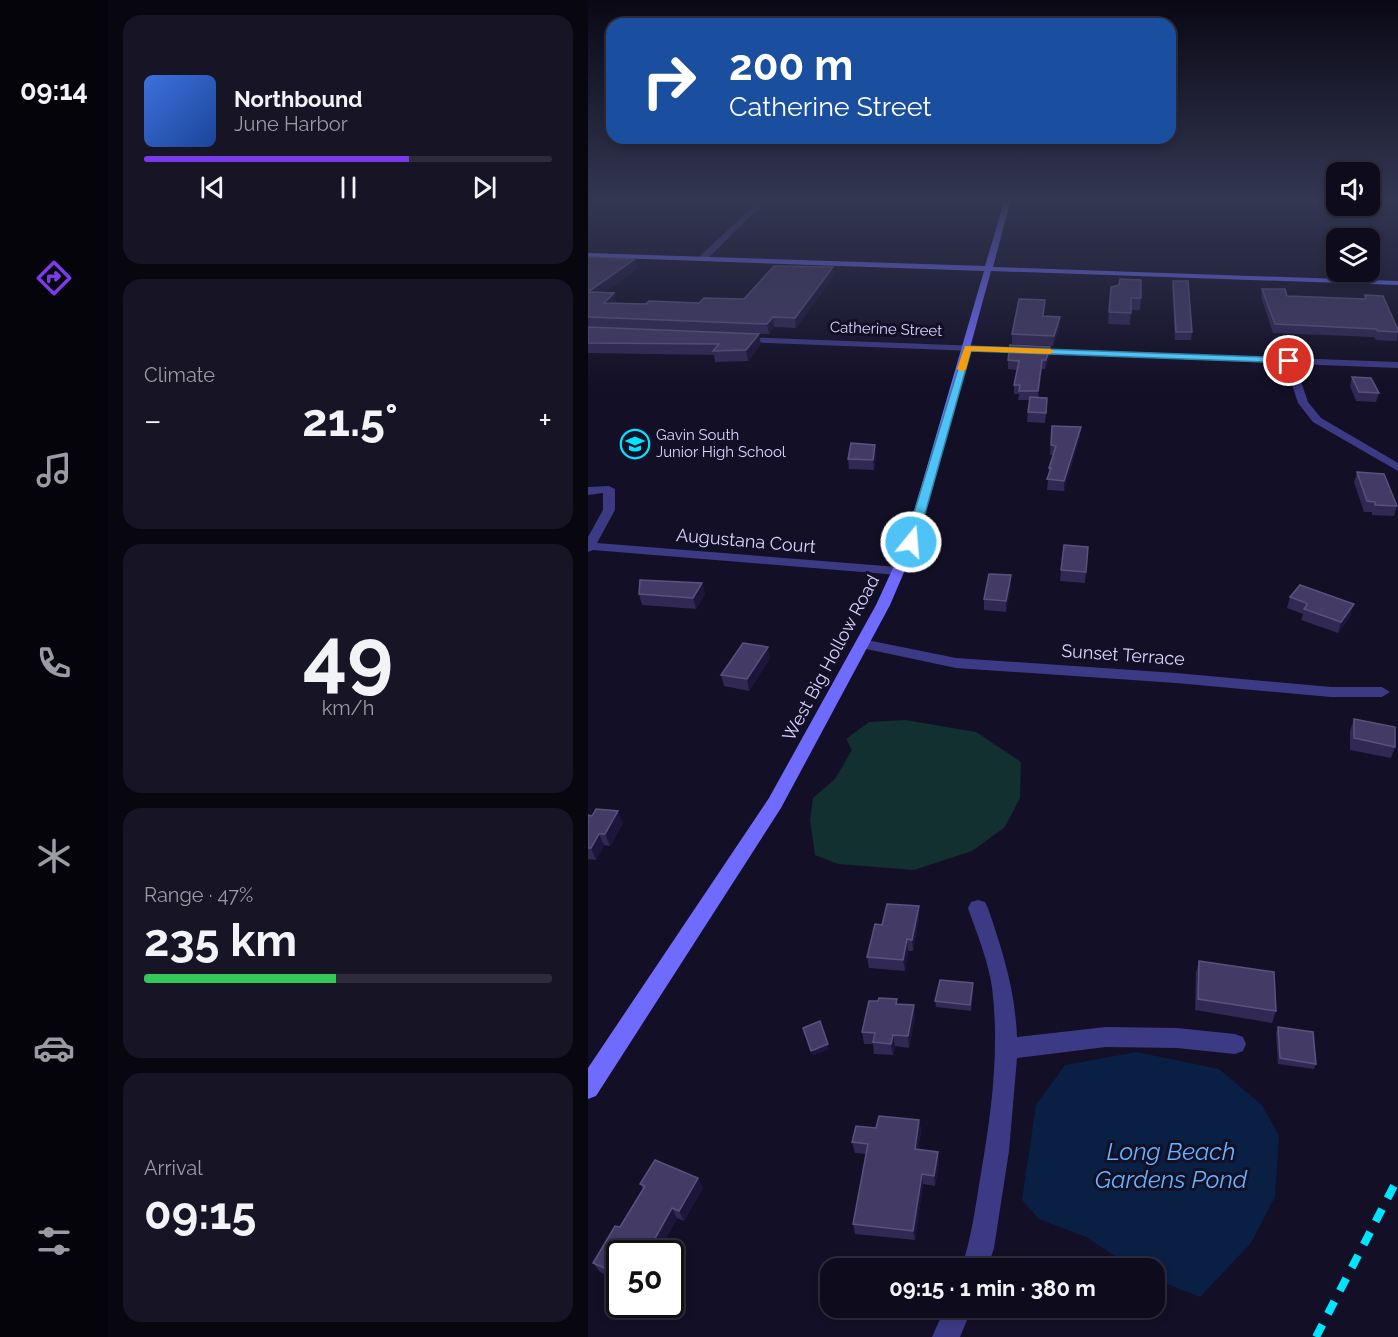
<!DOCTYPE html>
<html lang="en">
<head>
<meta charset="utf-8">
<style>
  body { margin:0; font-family:Raleway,sans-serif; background:#171425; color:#f1f3f6; height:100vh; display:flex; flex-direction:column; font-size:22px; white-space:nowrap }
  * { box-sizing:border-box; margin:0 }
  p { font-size:20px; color:#9b9ba3 }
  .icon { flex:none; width:33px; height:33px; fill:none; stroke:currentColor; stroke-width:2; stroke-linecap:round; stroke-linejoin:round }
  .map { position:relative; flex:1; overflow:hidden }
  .details { display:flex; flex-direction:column; gap:15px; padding:15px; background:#08060f; width:480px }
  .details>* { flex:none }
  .top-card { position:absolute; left:18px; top:18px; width:570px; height:126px; border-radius:18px; box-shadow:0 3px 9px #0003,0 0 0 2px #2e2b3b; background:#1a4fa0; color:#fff; overflow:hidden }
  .buttons { position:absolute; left:738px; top:162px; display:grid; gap:12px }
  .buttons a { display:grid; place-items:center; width:54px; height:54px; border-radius:12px; background:#0e0b1c; box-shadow:0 3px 9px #0003,0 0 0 2px #2e2b3b; font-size:30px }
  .speed { position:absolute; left:18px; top:1240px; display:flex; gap:12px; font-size:30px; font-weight:700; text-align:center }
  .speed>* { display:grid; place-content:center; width:78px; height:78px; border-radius:50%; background:#0e0b1c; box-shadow:0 3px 9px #0003,0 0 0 2px #2e2b3b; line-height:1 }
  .speed .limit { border:3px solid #111; border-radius:9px; background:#fff; color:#111 }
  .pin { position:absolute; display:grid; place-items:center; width:51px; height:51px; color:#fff; margin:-26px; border:3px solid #fff; border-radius:50%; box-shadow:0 2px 6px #0007 }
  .me { position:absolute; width:66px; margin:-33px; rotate:17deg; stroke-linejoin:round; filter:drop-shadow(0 0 4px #0008) }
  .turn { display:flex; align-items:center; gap:21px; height:126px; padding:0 24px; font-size:27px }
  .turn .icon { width:78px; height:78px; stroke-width:2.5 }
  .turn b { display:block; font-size:42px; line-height:51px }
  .big { font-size:45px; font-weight:700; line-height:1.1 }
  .details .tile { flex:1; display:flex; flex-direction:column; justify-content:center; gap:9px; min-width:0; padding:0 21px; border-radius:18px; background:#171425 }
  .details .dial { align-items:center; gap:0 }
  .dial b { font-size:78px; line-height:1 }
  .song { display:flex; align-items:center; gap:18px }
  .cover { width:72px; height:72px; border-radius:9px; background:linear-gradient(135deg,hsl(220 70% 55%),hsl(220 70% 35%)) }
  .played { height:6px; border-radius:3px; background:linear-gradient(90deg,#7c3aed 65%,#2e2b3b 65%) }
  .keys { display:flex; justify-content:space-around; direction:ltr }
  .heat { display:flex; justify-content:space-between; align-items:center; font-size:33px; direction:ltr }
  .charge { height:9px; border-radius:4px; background:linear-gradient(90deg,#34c759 47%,#2e2b3b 0) }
  .trip { position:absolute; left:232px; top:1258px; width:345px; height:60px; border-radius:18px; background:#0e0b1c; box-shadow:0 3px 9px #0003,0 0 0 2px #2e2b3b; font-weight:700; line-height:60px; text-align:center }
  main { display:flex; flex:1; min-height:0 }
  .menu { display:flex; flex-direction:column; width:108px; justify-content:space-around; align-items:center; background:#06040b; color:#9b9ba3 }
  .menu .icon { width:42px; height:42px }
  .menu .selected { color:#7c3aed }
  .menu b { font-size:27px; color:#f1f3f6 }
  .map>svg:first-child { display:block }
  .green { fill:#12302f }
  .water { fill:#0a1f44 }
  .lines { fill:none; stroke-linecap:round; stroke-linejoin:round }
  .street { fill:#3d3a85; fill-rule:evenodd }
  .secondary { fill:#6f6bff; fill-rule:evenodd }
  .rail { stroke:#00e5ff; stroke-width:8; stroke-dasharray:14 12; stroke-linecap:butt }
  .wall { fill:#312854 }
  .shaded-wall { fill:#1d163a }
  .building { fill:#433a66; stroke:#5a527e; stroke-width:1.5 }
  .route { fill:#4fc3f7; stroke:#337fa1; stroke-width:1.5 }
  .slow { fill:#f59e0b }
  .labels { text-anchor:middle; stroke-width:6; stroke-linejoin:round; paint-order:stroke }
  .far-street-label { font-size:15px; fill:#d9d4ff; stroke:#130f26 }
  .far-poi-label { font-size:15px; fill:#d9d4ff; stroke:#130f26; text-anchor:start }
  .street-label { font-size:18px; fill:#d9d4ff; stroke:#130f26 }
  .near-water-label { font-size:24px; font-style:italic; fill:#62b6ff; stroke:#130f26 }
</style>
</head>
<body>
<main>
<nav class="menu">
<b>09:14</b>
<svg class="icon selected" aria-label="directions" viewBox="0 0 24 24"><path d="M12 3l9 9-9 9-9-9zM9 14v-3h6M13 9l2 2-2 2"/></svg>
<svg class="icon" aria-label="music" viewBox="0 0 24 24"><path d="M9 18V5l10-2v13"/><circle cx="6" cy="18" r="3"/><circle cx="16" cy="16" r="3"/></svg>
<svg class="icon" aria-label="phone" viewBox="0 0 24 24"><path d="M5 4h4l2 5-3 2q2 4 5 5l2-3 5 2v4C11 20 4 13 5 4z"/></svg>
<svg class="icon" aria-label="climate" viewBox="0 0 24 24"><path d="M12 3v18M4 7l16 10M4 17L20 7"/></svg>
<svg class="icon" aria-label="car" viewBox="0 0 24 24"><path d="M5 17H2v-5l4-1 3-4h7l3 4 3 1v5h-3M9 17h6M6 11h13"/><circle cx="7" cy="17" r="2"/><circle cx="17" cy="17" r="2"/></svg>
<svg class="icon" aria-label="filters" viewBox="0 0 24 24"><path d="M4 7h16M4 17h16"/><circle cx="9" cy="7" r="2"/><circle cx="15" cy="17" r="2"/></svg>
</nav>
<section class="details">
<div class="tile">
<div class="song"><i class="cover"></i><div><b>Northbound</b><p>June Harbor</p></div></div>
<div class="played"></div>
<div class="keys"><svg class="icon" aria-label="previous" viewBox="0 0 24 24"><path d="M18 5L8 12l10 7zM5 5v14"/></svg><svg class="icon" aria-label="pause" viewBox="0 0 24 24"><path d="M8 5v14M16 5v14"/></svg><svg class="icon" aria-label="next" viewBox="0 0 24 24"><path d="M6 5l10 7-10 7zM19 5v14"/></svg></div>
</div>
<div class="tile"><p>Climate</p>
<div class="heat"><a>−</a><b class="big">21.5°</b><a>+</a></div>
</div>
<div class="tile dial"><b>49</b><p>km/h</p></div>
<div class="tile"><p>Range · 47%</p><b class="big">235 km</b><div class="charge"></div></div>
<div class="tile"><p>Arrival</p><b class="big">09:15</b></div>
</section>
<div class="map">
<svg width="810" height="1337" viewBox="0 0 810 1337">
  <rect width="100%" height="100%" fill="#130f26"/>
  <polygon class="green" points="317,720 388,732 433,762 432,798 417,827 384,851 326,870 250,864 227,855 222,820 225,798 247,779 264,750 258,739 281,722"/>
  <polygon class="water" points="549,1052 631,1069 674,1105 691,1136 687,1197 663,1243 612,1297 567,1279 567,1269 547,1269 498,1237 451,1219 434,1200 448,1105 477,1065"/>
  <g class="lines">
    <g class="street">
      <polygon points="173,199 180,199 117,261 111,261 111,257"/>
      <polygon points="151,337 810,362 810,368 707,364 720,402 733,418 810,463 810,471 725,422 710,403 697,363 154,342 151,341"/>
      <polygon points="21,486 27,489 27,510 9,543 310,567 317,571 310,575 5,550 0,552 0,537 15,510 15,493 0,495 0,487"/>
      <polygon points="274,639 368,658 588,673 743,687 794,687 802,692 794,697 743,697 588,683 368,668 269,647 267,644"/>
      <path d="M390,900L397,902L400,908C415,953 427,989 429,1037L518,1027L589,1028L647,1034L655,1037L658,1044L655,1051L647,1054L589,1048L518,1047L429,1058L421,1151L406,1248L399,1269H373C383,1240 387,1210 392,1179C403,1116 412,1052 404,987C400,960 389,934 380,908L383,902Z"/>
      <polygon points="357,1308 384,1308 372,1337 344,1337"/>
    </g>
    <polygon class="secondary" points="417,199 423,199 405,267 810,281 810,285 403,271 329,542 302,605 193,808 8,1096 0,1099 0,1068 181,798 288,605 317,542 396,271 0,257 0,253 397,266"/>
    <polyline class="rail" points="728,1337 810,1178"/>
  </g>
  <g class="wall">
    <polygon points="0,257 47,259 50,268 15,293 26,293 28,303 58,304 111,303 156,299 245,267 246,276 208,328 186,327 181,334 0,327"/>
    <polygon points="585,281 604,332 603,340 587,340 584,288"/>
    <polygon points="523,287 553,298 552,310 543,310 542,325 520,324"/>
    <polygon points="674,289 699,296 776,299 777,295 810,330 809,341 788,340 786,337 685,333 673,296"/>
    <polygon points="456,316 472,327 465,346 424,344 424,334"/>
    <polygon points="0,327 173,344 160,361 127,362 126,355 0,353"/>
    <polygon points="462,356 457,369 454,369 450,398 459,407 457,423 439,422 441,400 430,400 431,394 426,394 426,385 429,370 420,369 420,360"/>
    <polygon points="764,377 791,393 788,402 768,401 762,386"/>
    <polygon points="464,426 492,436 476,491 459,490 461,468 465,455 462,455"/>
    <polygon points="288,455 286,470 261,469 260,459"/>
    <polygon points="769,472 809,506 806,516 784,515 784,512 776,512 766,482"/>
    <polygon points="500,547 497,583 472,581 473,570"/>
    <polygon points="423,575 423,586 418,612 396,610 396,599"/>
    <polygon points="114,583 117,594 108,609 54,605 51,594"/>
    <polygon points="702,597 763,615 750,633 713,620 715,614 699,608"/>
    <polygon points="182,658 161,691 136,686 133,675"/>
    <polygon points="766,719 807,747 803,758 762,750 762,731"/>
    <polygon points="0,815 35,823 22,846 16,845 8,860 0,859"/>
    <polygon points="331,918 325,951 320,951 317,971 281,968 279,957 294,925"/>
    <polygon points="611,961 688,1011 684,1023 607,1010 608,972"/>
    <polygon points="385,989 383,1011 348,1007 347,1001"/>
    <polygon points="309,999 309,1004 327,1017 321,1048 307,1046 305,1055 286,1054 285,1044 276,1044 274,1032 290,1001"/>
    <polygon points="690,1027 728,1064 726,1069 690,1064 688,1033"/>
    <polygon points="331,1120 333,1131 330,1150 351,1162 347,1186 335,1184 327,1240 267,1234 265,1224 278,1154 267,1153 264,1142 288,1128"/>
    <polygon points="110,1178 115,1188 96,1221 89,1218 70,1253 65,1251 63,1254 32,1254 32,1281 12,1272 5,1263 32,1227 55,1189 52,1184"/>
  </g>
  <g class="shaded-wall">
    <polygon points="47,259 50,268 2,302 0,292"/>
    <polygon points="245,267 246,276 208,328 207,318"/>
    <polygon points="26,293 28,303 18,313 16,303"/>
    <polygon points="185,317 186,327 181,334 179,324"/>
    <polygon points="472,317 472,327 465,346 466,336"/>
    <polygon points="171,334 173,344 160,361 158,350"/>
    <polygon points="462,347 462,356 457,369 458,360"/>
    <polygon points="454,360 454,369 450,401 450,391"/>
    <polygon points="493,427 492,436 476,491 476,481"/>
    <polygon points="287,445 288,455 286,470 285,460"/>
    <polygon points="423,575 423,586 418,612 418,601"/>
    <polygon points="114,583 117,594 108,609 105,598"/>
    <polygon points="766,604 763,615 750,633 753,622"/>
    <polygon points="180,647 182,658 161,691 159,679"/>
    <polygon points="30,811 35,823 22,846 17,834"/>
    <polygon points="11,834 16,845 8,860 3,848"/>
    <polygon points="331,906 331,918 325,951 324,940"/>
    <polygon points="319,939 320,951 317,971 315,960"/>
    <polygon points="326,1005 327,1017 321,1048 320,1036"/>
    <polygon points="305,1035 307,1046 305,1055 303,1044"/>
    <polygon points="240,1044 241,1049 225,1056 223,1051"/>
    <polygon points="331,1120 333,1131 328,1160 327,1149"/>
    <polygon points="350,1152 351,1162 347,1186 346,1176"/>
    <polygon points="334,1174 335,1184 327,1240 325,1231"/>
    <polygon points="110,1178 115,1188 96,1221 91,1211"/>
    <polygon points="84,1208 89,1218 70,1253 64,1244"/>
    <polygon points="59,1242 65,1251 63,1254 52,1254"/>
  </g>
  <g class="building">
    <polygon points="0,257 47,259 0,292"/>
    <polygon points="186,266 245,267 207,318 185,317 179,324 0,317 0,292 26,293 16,303 58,304 61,301 111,303 116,298 156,299"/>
    <polygon points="532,279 553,280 553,298 543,298 543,313 521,312 523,287 531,285"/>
    <polygon points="585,281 600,281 604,332 588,332"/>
    <polygon points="674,289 697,289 699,296 778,299 777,295 795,296 810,330 810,332 790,331 788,329 687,324"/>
    <polygon points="431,299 457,300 455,316 472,317 466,336 424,334"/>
    <polygon points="0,327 171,334 158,350 125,351 131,344 0,343"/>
    <polygon points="422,345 462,347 458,360 454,360 450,391 431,391 432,385 426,385 431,361 420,360"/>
    <polygon points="764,377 783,378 791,393 771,392"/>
    <polygon points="442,397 459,398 458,413 440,412"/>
    <polygon points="464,426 493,427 476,481 459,479 463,468 461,468 468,446 463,445"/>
    <polygon points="263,443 287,445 285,460 260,459"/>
    <polygon points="769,472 796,474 809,506 787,505 787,502 779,501"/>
    <polygon points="476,545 500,547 498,572 473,570"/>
    <polygon points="401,574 423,575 418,601 396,599"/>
    <polygon points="52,580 114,583 105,598 51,594"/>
    <polygon points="712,585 766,604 753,622 716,609 719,605 718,603 702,597"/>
    <polygon points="155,643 180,647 159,679 133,675"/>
    <polygon points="766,719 807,727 807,747 766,738"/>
    <polygon points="8,809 30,811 17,834 11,834 3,848 0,848 0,815 4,816"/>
    <polygon points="299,904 331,906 324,940 319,939 315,960 279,957 287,924 294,925"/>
    <polygon points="611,961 686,972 688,1011 610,999"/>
    <polygon points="352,980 385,983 382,1005 347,1001"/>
    <polygon points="291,998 309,999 308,1004 326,1005 320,1036 305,1035 303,1044 285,1042 287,1033 274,1032 281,1001 290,1001"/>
    <polygon points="232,1021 240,1044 223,1051 215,1028"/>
    <polygon points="690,1027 725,1032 728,1064 692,1058"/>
    <polygon points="291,1116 331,1120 327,1149 350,1152 346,1176 334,1174 325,1231 265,1224 280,1144 264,1142 268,1126 288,1128"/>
    <polygon points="67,1160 110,1178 91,1211 84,1208 64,1244 59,1242 52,1254 32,1254 32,1275 5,1263 27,1226 32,1227 57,1186 52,1184"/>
  </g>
  <linearGradient id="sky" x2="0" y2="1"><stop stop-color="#0a0815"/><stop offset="0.52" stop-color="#333752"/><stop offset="1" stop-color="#333752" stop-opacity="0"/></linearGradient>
  <rect width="810" height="386" fill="url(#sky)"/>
  <polygon class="route" points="377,346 701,358 705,361 701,363 383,351 329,542 323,545 319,544 317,542"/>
  <polygon class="slow" points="377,346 462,349 466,351 462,354 383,351 378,369 374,372 369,369"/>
  <defs>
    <g id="school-ring" transform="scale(1.5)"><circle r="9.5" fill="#130f26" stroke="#00e5ff" stroke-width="1.5"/><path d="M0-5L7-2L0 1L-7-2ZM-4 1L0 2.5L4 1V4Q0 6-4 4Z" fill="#00e5ff"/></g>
  </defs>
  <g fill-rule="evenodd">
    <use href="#school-ring" x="47" y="444"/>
  </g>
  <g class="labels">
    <g class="far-street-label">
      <text transform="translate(298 329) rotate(2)" y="5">Catherine Street</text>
    </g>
    <g class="far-poi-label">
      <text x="68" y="440">Gavin South<tspan x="68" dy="17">Junior High School</tspan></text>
    </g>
    <g class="street-label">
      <text transform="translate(158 541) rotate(5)" y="6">Augustana Court</text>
      <text transform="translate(535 655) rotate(4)" y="6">Sunset Terrace</text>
      <text transform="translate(243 658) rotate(-62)" y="6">West Big Hollow Road</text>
    </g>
    <g class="near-water-label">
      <text x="583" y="1160">Long Beach<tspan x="583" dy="28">Gardens Pond</tspan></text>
    </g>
  </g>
</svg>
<div class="buttons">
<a><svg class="icon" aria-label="sound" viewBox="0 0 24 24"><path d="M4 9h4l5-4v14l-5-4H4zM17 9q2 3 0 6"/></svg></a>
<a><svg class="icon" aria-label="layers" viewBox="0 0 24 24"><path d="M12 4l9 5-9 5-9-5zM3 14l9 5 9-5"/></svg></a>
</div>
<div class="speed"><div class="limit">50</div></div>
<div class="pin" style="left:701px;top:361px;background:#d93025"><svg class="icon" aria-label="arrive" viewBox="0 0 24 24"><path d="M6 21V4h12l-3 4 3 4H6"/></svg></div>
<svg class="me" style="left:323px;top:542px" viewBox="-20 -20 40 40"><circle r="17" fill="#4fc3f7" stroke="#fff" stroke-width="3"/><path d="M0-11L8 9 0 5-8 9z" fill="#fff"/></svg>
<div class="trip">09:15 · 1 min · 380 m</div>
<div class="top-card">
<div class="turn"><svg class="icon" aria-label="right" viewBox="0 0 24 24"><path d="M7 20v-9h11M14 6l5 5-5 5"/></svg><div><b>200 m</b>Catherine Street</div></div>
</div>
</div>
</main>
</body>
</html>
